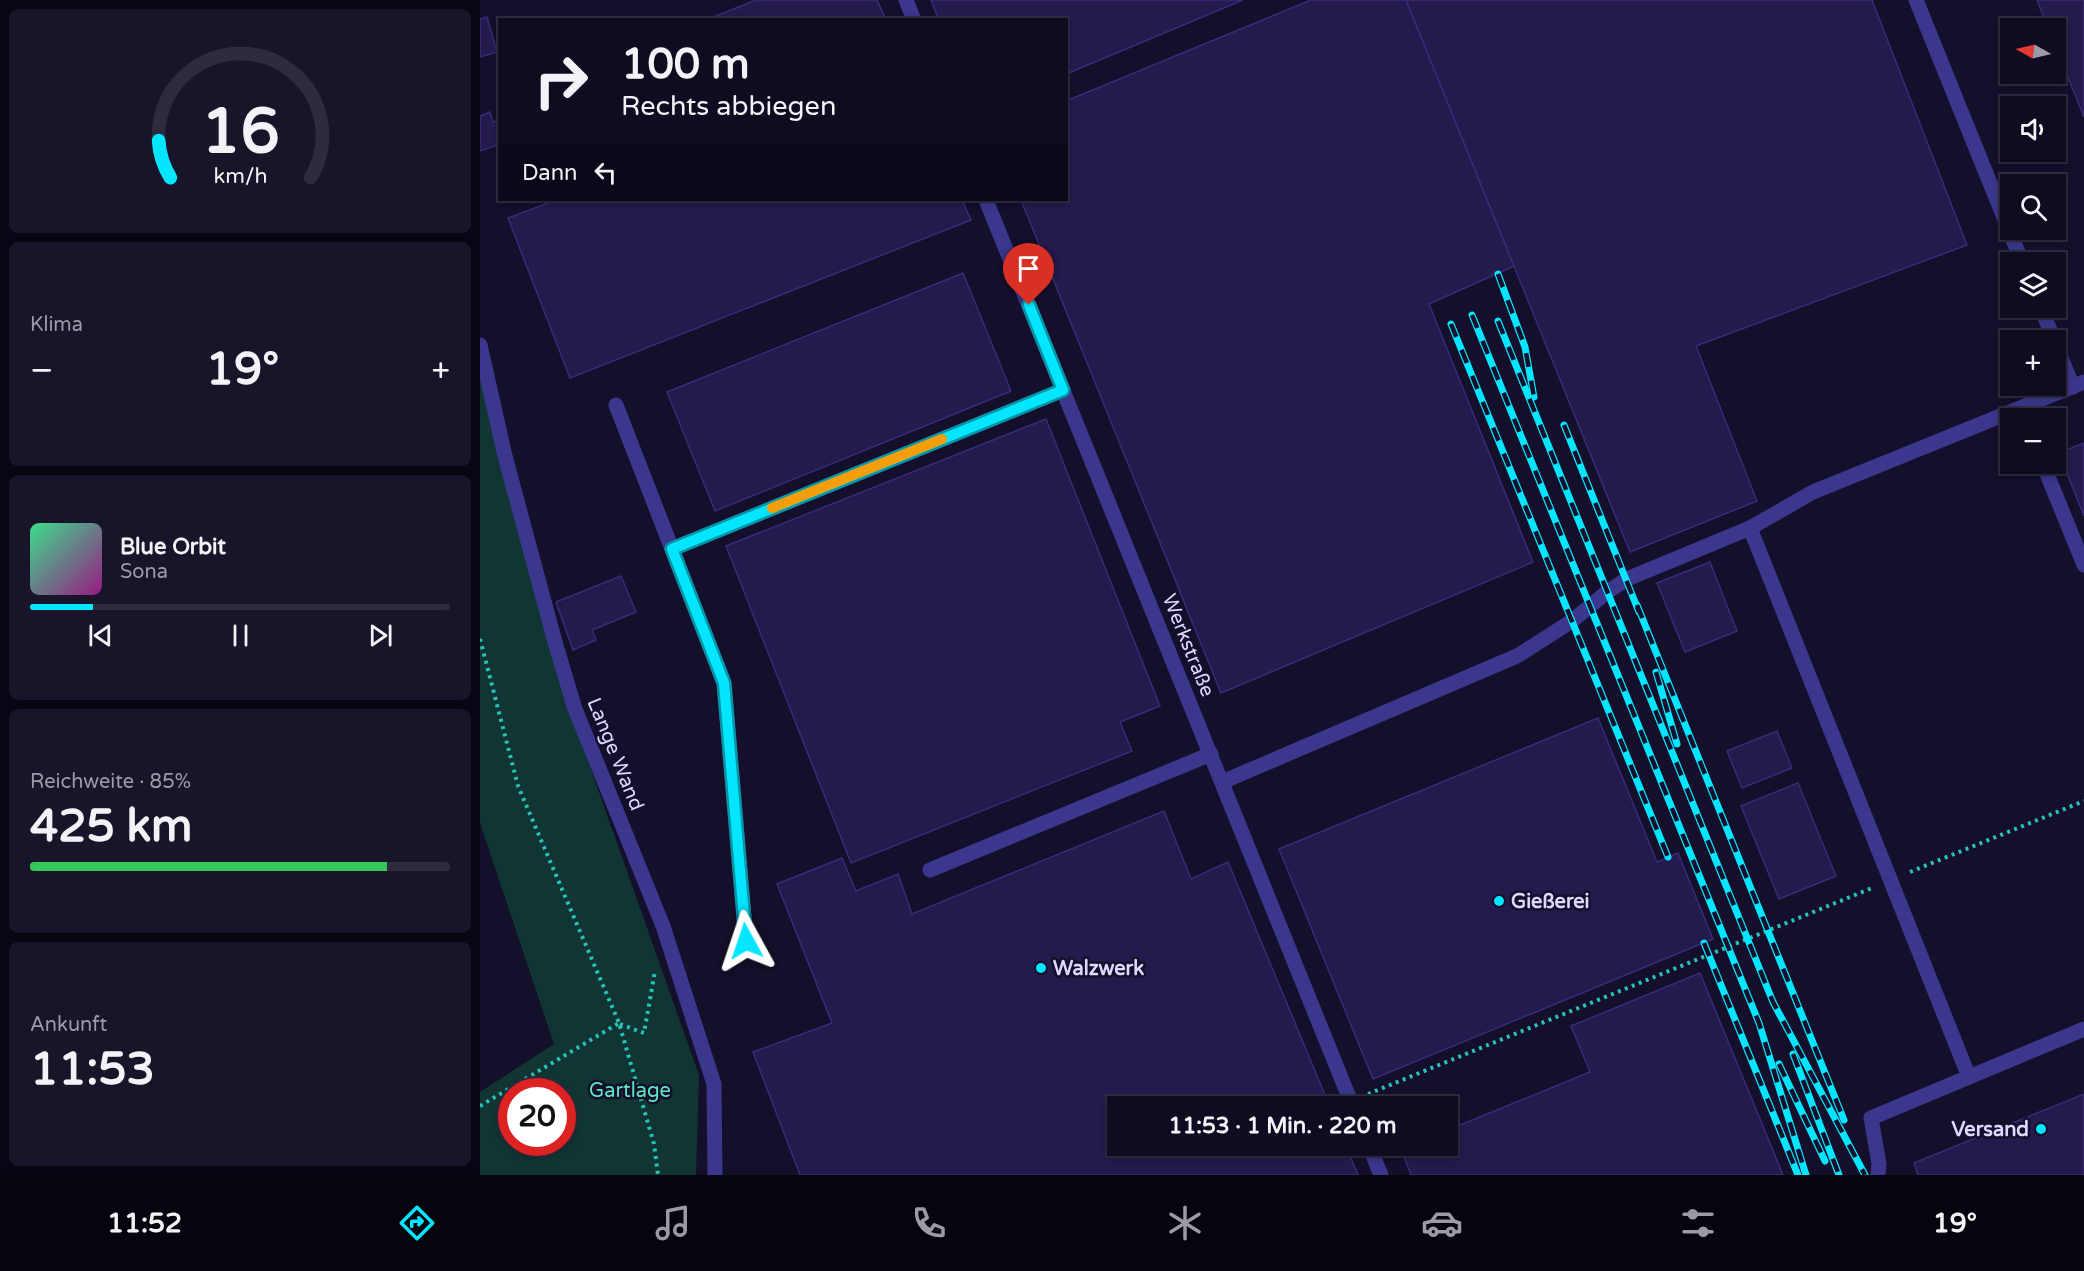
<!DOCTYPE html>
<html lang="de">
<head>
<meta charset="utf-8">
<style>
  body { margin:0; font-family:"Varela Round",sans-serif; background:#181429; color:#f1f3f6; height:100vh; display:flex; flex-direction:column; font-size:22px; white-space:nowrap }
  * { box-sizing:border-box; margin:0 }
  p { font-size:20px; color:#9b9ba5 }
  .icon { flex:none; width:33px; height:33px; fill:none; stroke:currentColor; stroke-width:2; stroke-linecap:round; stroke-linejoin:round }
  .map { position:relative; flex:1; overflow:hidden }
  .side { display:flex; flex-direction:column; gap:9px; padding:9px; background:#080612; width:480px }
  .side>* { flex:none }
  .guide { position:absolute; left:18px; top:18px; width:570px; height:183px; border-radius:0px; box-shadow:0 3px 9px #0003,0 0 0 2px #2f2b3e; background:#0f0b20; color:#f1f3f6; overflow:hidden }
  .needle { width:39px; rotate:278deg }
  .controls { position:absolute; left:1520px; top:18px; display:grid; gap:12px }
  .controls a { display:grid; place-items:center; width:66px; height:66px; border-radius:0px; background:#0f0b20; box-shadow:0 3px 9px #0003,0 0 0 2px #2f2b3e; font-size:30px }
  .speed { position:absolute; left:18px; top:1078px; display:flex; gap:12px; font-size:30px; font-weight:700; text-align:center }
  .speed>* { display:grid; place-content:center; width:78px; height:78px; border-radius:50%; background:#0f0b20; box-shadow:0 3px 9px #0003,0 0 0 2px #2f2b3e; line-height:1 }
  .speed .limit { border:9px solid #d22; background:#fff; color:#111 }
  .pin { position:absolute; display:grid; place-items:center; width:51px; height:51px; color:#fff; margin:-62px -26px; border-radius:50% 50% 50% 0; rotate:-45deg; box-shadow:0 0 6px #0007 }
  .pin .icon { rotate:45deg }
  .me { position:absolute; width:66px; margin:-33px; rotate:355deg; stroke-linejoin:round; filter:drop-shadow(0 0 4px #0008) }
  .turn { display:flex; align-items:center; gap:21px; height:126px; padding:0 24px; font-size:27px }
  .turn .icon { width:78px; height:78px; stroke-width:2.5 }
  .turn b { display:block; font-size:42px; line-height:51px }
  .then { display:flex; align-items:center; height:57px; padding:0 24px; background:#0003; gap:12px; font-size:22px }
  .big { font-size:45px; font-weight:700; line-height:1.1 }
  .side .tile { flex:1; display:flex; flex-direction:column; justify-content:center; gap:9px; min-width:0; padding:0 21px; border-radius:9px; background:#181429 }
  .side .dial { align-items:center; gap:0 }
  .dial svg { height:156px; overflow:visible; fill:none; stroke:#2f2b3e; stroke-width:7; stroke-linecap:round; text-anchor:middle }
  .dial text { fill:#f1f3f6; stroke:none }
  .song { display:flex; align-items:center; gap:18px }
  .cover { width:72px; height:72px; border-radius:9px; background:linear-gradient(135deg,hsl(150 70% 55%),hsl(310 70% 35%)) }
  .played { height:6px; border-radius:3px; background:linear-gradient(90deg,#04e6ff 15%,#2f2b3e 15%) }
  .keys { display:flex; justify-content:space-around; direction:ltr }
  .heat { display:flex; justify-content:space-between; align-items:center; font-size:33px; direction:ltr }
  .charge { height:9px; border-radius:4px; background:linear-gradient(90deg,#34c759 85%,#2f2b3e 0) }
  .trip { position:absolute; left:627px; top:1096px; width:351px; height:60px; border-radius:0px; background:#0f0b20; box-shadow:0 3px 9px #0003,0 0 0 2px #2f2b3e; font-weight:700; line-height:60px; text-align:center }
  .tab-bar { display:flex; height:96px; justify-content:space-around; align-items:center; background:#06040d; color:#9b9ba5 }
  .tab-bar .icon { width:42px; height:42px }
  .tab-bar .selected { color:#04e6ff }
  .tab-bar b { font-size:27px; color:#f1f3f6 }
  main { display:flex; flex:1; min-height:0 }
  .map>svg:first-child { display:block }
  .green { fill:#113533; fill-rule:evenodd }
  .building { fill:#241a4c; stroke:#3a2a7a; stroke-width:1.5 }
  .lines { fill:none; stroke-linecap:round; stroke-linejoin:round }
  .path { stroke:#29c2b9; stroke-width:4; stroke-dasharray:3 4.5; stroke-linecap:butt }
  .minor { stroke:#3a378c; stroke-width:15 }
  .rail-casing { stroke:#04e6ff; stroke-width:7 }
  .rail { stroke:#140f2a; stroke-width:4.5; stroke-dasharray:14; stroke-linecap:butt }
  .route-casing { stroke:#0396a6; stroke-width:15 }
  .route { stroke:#04e6ff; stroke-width:10 }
  .slow { stroke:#f59e0b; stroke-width:10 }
  .poi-dot { fill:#04e6ff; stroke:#140f2a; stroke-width:2 }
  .labels { text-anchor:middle; stroke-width:5; stroke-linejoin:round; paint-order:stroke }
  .street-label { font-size:20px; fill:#dcd8ff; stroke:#140f2a }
  .poi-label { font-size:20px; font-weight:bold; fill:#dcd8ff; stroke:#140f2a; text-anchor:start }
  .park-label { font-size:20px; fill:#5ce7c4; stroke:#140f2a }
</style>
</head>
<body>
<main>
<section class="side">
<div class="tile dial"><svg viewBox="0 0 100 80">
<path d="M14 69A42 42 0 1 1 86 69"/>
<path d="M14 69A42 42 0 0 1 8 50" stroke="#04e6ff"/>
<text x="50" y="56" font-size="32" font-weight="700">16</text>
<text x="50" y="72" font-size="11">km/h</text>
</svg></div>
<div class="tile"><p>Klima</p>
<div class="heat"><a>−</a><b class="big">19°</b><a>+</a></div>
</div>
<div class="tile">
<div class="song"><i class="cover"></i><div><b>Blue Orbit</b><p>Sona</p></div></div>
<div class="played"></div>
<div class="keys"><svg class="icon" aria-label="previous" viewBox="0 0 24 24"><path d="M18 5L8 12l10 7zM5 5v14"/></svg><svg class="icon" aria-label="pause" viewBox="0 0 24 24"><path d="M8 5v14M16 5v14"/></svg><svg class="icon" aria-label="next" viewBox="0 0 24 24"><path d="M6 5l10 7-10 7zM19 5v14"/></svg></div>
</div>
<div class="tile"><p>Reichweite · 85%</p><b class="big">425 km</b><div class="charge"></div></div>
<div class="tile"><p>Ankunft</p><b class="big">11:53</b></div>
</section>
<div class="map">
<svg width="1604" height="1175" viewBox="0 0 1604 1175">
  <rect width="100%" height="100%" fill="#140f2a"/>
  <path class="green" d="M0,371L77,673L219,1075L216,1175H0V1092L74,1044L0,823ZM32,1092H82V1143H32Z"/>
  <g class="building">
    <polygon points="276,0 397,0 406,20 226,20"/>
    <polygon points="451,0 763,0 586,74 586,20 459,20"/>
    <polygon points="831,0 926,0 1034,266 949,304 1053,562 741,693 541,200 586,200 586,101"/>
    <polygon points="926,0 1392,0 1487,245 1216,346 1277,501 1150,552"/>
    <polygon points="1557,0 1604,0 1604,117 1575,45 1575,28 1568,28"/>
    <polygon points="7,17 17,52 0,57 0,19"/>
    <polygon points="10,112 13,122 20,120 20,144 0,151 0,116"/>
    <polygon points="76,200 482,200 491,220 90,378 28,218"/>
    <polygon points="483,273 531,391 235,511 187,392"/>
    <polygon points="566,419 680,706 640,722 652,751 371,863 246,546"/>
    <polygon points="1604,443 1604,516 1579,453"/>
    <polygon points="1230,562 1257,631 1205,652 1177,583"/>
    <polygon points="141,576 156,612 112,630 116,640 93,650 76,602"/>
    <polygon points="1118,718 1177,862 1198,853 1233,939 893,1079 799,849"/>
    <polygon points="1297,731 1312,768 1262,788 1247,751"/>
    <polygon points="1318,783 1356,876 1299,899 1261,806"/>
    <polygon points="684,811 711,879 748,862 850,1107 638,1107 638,1146 866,1146 878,1175 320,1175 273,1052 352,1023 297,884 362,858 376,891 418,874 432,914"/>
    <polygon points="1220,973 1303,1175 931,1175 921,1149 929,1146 968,1146 968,1130 1110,1072 1091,1026"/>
    <polygon points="1604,1094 1604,1175 1438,1175 1434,1163"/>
  </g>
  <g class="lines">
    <g class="path">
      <polyline points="0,639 38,786 139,1023 174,1144 178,1175"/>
      <polyline points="1430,872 1604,801"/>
      <polyline points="140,1024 164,1033 175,971"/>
      <polyline points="888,1094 1392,888"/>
      <polyline points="0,1106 139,1023"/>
    </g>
    <g class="minor">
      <polyline points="426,0 434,20"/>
      <polyline points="1436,0 1542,262"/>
      <polyline points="506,200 873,1107"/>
      <polyline points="1561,308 1574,340"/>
      <polyline points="1575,343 1593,387"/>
      <polyline points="0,345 25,456 75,642 95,709 183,926 234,1084 235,1175"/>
      <polyline points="136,405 244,683 266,941"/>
      <polyline points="1563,464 1604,565"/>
      <polyline points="1270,528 1489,1077 1391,1118 1399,1164 1398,1175"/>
      <polyline points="192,549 583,390"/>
      <polyline points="742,782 1037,656 1092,621 1127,592 1147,579 1270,528 1333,492 1604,382"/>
      <polyline points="450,870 731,754"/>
      <polyline points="1489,1077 1604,1029"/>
      <polyline points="889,1146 901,1175"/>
    </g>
    <g class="rail-casing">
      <g id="rail">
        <polyline points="1018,274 1045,347 1054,397"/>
        <polyline points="992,315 1279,1023 1326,1175"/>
        <polyline points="1018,321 1293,1002 1385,1175"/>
        <polyline points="971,324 1188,857"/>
        <polyline points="1084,425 1159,612"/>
        <polyline points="1157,605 1364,1120"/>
        <polyline points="1176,672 1197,744"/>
        <polyline points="1224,943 1318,1175"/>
        <polyline points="1313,1054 1359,1175"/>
        <polyline points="1299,1064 1345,1161"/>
      </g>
    </g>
    <use href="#rail" class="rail"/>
  </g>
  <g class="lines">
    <g class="route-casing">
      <polyline id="route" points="266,941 244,683 192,549 583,390 549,305"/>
    </g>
    <use href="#route" class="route"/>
    <polyline class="slow" points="292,508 462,439"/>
  </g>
  <g class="poi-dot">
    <circle cx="1019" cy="901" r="6"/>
    <circle cx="561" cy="968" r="6"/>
    <circle cx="1561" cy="1129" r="6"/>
  </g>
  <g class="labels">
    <g class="street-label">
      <text transform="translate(709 645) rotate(68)" y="7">Werkstraße</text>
      <text transform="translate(136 754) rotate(68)" y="7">Lange Wand</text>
    </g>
    <g class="poi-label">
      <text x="1031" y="908">Gießerei</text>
      <text x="573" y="975">Walzwerk</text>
      <text x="1549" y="1136" text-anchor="end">Versand</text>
    </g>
    <g class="park-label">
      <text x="150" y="1097">Gartlage</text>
    </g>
  </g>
</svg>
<div class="controls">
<a><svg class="needle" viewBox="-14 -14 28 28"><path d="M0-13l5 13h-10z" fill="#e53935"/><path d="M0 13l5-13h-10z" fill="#9b9ba5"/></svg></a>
<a><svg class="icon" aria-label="sound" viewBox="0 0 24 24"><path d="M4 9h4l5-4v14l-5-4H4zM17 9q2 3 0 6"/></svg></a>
<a><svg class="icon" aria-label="search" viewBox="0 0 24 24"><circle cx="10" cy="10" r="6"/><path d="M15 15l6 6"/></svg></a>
<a><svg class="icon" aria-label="layers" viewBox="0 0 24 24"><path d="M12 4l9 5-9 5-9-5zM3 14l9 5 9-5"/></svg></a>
<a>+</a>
<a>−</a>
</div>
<div class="speed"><div class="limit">20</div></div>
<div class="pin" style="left:549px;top:305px;background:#d93025"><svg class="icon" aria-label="arrive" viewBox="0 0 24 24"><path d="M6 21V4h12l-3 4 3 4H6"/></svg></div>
<svg class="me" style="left:266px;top:941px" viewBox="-20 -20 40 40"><path d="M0-17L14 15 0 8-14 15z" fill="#04e6ff" stroke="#fff" stroke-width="4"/></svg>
<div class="trip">11:53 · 1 Min. · 220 m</div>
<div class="guide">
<div class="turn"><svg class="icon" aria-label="right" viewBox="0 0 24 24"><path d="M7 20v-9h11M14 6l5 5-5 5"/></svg><div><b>100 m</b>Rechts abbiegen</div></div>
<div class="then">Dann<svg class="icon" aria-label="left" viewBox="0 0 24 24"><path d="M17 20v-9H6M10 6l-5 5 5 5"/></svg></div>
</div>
</div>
</main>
<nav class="tab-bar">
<b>11:52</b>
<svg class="icon selected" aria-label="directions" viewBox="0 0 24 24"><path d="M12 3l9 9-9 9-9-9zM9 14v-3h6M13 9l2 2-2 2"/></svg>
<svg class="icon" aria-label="music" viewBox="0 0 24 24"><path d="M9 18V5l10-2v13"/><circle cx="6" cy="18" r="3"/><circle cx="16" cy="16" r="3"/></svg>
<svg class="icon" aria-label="phone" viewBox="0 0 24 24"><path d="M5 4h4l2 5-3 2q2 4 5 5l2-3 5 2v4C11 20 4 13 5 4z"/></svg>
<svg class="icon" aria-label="climate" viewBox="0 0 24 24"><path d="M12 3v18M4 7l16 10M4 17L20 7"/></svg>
<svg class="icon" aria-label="car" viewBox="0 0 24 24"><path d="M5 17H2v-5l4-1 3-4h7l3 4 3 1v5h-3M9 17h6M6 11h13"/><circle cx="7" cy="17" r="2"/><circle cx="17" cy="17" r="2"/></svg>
<svg class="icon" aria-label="filters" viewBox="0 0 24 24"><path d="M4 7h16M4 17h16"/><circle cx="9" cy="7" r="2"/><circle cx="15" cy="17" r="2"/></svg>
<b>19°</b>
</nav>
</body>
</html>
